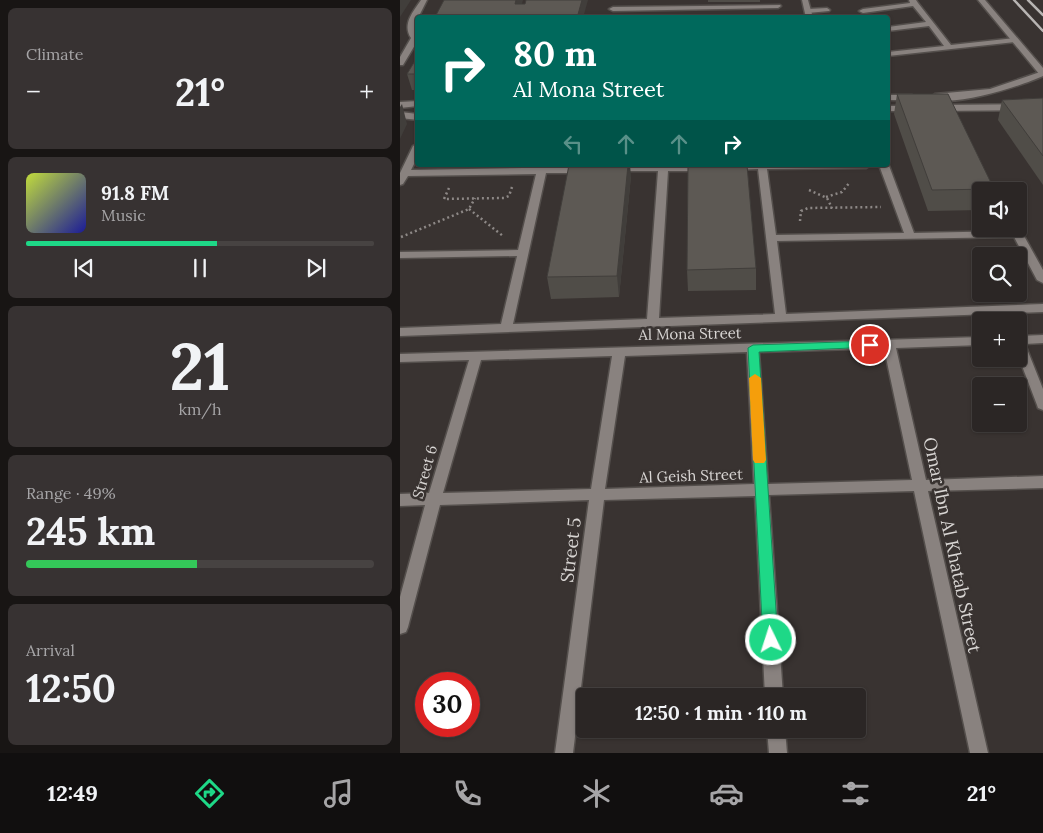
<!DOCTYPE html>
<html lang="en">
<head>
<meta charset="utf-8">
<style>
  body { margin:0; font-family:Lora,serif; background:#373232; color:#f1f3f6; height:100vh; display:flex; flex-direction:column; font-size:19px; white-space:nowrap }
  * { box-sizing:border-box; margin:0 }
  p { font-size:16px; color:#a6a5a7 }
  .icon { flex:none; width:28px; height:28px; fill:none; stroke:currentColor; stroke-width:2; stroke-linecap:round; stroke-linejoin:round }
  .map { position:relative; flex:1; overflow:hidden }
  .drawer { display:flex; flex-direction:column; gap:8px; padding:8px; background:#181514; width:400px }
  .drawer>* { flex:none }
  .banner { position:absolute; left:15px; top:15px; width:475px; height:152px; border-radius:5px; box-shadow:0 1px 4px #0004,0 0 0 1px #474342; background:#00695c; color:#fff; overflow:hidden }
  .tools { position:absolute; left:572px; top:182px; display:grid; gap:10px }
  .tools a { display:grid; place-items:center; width:55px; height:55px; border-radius:5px; background:#2b2625; box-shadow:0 1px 4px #0004,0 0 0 1px #474342; font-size:25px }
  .speed { position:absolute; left:15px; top:672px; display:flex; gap:10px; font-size:25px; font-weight:700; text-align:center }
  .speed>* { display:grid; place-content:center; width:65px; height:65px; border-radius:50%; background:#2b2625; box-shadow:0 1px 4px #0004,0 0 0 1px #474342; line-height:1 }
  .speed .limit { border:8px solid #d22; background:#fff; color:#111 }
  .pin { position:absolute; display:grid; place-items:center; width:42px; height:42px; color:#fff; margin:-21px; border:2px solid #fff; border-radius:50%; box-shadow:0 1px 5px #0007 }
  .me { position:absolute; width:55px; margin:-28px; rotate:356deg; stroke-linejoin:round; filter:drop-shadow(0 0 4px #0008) }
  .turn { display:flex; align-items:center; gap:18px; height:105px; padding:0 15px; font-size:22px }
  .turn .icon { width:65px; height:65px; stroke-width:2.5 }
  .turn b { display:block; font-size:35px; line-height:42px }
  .lanes { display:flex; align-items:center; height:48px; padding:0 15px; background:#0003; justify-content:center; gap:25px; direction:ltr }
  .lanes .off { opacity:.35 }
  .big { font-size:38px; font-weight:700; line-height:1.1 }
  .drawer .tile { flex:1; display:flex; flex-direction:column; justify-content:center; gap:8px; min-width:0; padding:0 18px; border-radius:8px; background:#373232 }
  .drawer .dial { align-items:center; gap:0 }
  .dial b { font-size:65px; line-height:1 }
  .song { display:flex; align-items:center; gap:15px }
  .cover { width:60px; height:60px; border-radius:8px; background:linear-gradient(135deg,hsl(70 70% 55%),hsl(240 70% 35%)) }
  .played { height:5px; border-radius:2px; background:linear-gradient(90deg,#1ed887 55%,#474342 55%) }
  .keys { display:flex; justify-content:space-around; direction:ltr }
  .heat { display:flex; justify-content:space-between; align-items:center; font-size:28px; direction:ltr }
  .charge { height:8px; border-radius:4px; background:linear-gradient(90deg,#34c759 49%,#474342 0) }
  .trip { position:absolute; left:176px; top:688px; width:290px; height:50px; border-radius:5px; background:#2b2625; box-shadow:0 1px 4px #0004,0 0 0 1px #474342; font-weight:700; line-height:50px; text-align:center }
  .tabs { display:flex; height:80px; justify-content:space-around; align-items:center; background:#110f0f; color:#a6a5a7 }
  .tabs .icon { width:35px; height:35px }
  .tabs .active { color:#1ed887 }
  .tabs b { font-size:22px; color:#f1f3f6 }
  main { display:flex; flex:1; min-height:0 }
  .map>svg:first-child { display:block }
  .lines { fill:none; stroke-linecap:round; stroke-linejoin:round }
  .service-casing { stroke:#544f4c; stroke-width:3 }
  .minor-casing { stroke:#544f4c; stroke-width:3 }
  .tertiary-casing { stroke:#544f4c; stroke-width:3 }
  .path { stroke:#8d8886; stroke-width:2.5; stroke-dasharray:2 3; stroke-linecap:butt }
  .service { fill:#89827f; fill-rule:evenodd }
  .minor { fill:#89827f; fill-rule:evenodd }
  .tertiary { fill:#89827f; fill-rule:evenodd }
  .rail { stroke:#b8b5b3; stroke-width:2.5 }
  .wall { fill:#504d48 }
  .shaded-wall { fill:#413e3b }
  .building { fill:#5d5954; stroke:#413e3b }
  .route { fill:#1ed887; stroke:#148c58 }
  .slow { fill:#f59e0b }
  .labels { text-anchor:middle; stroke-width:5; stroke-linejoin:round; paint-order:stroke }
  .street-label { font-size:15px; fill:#d8d5d3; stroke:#393331 }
  .near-street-label { font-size:18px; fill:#d8d5d3; stroke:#393331 }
</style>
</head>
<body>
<main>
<section class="drawer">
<div class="tile"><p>Climate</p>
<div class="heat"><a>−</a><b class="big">21°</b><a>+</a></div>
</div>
<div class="tile">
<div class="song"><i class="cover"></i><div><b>91.8 FM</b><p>Music</p></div></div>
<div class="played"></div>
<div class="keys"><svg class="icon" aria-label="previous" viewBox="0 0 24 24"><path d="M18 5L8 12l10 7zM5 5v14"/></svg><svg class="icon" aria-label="pause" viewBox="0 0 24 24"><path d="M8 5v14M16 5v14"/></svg><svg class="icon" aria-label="next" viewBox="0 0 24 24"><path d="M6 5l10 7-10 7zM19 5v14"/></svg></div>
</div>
<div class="tile dial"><b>21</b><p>km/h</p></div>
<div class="tile"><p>Range · 49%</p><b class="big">245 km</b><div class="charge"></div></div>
<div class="tile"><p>Arrival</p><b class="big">12:50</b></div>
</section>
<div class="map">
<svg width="643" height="753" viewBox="0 0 643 753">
  <rect width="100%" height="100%" fill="#393331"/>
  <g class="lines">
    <g class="service-casing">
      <polygon id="service" points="427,8 430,10 429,11 408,13 405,11 408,9"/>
    </g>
    <g class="minor-casing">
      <g id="minor">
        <path d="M21,0H27L15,24L18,40L3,65H0V57L11,38C2,24 13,12 21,0Z"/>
        <polygon points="402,0 408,0 413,18 406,18"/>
        <polygon points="509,0 516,0 518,3 551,45 615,38 619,40 615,42 488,56 488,52 544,46 529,26 488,31 488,27 526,22 513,6 463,13 459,11 463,9 510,3"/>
        <polygon points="380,5 381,6 378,8 213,11 209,9 213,7"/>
        <path d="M643,71V76C624,85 548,110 531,97L535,94L590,89Z"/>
        <polygon points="512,95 516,98 515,100 488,100 488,95"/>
        <polygon points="18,101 18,106 0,108 0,102"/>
        <polygon points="643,104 643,110 537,111 533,108 537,105"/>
        <polygon points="510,106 513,107 513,111 488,111 488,106"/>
        <polygon points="0,112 18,114 18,120 0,118"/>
        <polygon points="18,143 18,156 11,170 185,167 190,170 185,173 146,173 113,324 247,319 258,171 212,171 210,169 215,166 304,165 309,168 304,171 268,171 259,318 375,314 358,169 332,170 327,167 329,165 471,165 466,168 367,169 376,235 504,233 479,165 488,165 488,163 514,233 611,231 610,229 619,229 619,227 643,270 643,283 637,280 614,237 377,241 386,314 643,304 643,312 0,336 0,328 101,324 117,256 0,258 0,252 118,250 136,174 8,176 3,184 0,185 0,173 13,146"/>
        <polygon points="643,335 643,343 625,344 643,389 643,410 638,408 637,405 619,358 619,336"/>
        <path d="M581,337V345L496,348L526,480L643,476V488L528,491L588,753H570L514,491L369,495L383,696H365L355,496L204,500L173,753H155L189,500L40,505L8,627L6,632L0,634V597L25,505L0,506V494L29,493L69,360L0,362V354ZM484,348L512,480L368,484L359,352ZM347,352L354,484L205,489L225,356ZM212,356L191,489L43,493L81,360Z"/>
        <polygon points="367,729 385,729 387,753 369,753"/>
      </g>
    </g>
    <g class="tertiary-casing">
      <polygon id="tertiary" points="578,0 585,0 643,68 643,75 640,75"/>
    </g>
    <g class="path">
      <polyline points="49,188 44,199 104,198 109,196 112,187"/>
      <polyline points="409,190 427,198 432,208"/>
      <polyline points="426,197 442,192 450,182"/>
      <polyline points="69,209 103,236"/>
      <polyline points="400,221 401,211 408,208 481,207"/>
      <polyline points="1,237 69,209 75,198"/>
    </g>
    <use href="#service" class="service"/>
    <use href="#minor" class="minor"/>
    <use href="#tertiary" class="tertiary"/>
    <g class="rail">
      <polyline points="614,0 643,31"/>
      <polyline points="628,0 643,15"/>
    </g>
  </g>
  <g class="wall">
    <rect x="308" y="0" width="52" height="2"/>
    <polygon points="18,56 18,90 12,90 7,74"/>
    <polygon points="497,94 594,189 593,191 581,191 581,210 528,211 494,114"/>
    <polygon points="643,98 643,185 598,120 602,100"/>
    <polygon points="231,176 219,297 151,299 147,277"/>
    <polygon points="356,268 356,290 288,291 287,270"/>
  </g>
  <g class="shaded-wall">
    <polygon points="0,0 11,0 0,17"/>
    <polygon points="116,0 123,0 118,18 115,4"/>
    <polygon points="182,0 188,0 183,18 177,18"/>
    <polygon points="2,104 7,124 0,139 0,107"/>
    <polygon points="228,165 230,165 231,176 219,297 217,276"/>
  </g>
  <g class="building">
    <polygon points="44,0 116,0 115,4 125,4 126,0 182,0 177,18 39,18 40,16 35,17"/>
    <polygon points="18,56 18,74 7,74"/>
    <polygon points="497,94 548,94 594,189 532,190"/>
    <polygon points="643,98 643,156 602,100"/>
    <polygon points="169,165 228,165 217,276 147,277"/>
    <polygon points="288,165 347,165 356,268 287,270"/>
  </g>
  <polygon class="route" points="470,341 474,342 475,345 474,347 359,352 378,640 376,645 371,647 365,645 363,640 348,348 353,345"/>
  <polygon class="slow" points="355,374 361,378 366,460 364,463 355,463 353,460 349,378"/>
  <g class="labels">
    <g class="street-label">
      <text transform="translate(290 334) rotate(-1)" y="5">Al Mona Street</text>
      <text transform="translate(25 472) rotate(-74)" y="5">Street 6</text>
      <text transform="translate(291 476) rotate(-2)" y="5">Al Geish Street</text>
    </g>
    <g class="near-street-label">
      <text transform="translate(552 545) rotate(78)" y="6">Omar Ibn Al Khatab Street</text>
      <text transform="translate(171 550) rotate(-83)" y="6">Street 5</text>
    </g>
  </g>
</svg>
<div class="tools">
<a><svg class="icon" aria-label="sound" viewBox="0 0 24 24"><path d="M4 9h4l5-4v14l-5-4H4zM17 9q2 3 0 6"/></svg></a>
<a><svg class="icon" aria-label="search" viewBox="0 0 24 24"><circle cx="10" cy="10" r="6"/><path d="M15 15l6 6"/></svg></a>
<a>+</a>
<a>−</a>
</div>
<div class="speed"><div class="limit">30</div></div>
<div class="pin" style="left:470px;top:345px;background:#d93025"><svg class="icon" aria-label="arrive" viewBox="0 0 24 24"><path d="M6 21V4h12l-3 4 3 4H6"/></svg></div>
<svg class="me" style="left:371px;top:640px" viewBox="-20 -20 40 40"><circle r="17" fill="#1ed887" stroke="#fff" stroke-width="3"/><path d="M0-11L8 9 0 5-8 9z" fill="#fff"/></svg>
<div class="trip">12:50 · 1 min · 110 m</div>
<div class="banner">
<div class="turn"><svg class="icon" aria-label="right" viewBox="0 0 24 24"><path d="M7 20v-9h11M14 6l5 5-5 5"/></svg><div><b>80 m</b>Al Mona Street</div></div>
<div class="lanes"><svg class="icon off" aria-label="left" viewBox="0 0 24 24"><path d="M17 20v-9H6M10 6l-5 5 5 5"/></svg><svg class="icon off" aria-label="ahead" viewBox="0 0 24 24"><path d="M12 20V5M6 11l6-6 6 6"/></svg><svg class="icon off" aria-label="ahead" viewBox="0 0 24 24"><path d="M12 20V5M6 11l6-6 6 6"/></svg><svg class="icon" aria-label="right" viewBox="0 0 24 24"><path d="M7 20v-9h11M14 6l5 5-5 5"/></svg></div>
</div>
</div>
</main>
<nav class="tabs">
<b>12:49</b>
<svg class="icon active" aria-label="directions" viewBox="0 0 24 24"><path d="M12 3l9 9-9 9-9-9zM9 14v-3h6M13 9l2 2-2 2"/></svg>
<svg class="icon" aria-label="music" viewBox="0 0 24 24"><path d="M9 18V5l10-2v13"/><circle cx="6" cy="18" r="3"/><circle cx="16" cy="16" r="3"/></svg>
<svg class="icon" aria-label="phone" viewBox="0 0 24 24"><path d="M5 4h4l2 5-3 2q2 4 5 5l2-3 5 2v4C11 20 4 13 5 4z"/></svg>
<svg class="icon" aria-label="climate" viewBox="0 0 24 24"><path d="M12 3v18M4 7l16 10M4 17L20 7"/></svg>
<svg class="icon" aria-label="car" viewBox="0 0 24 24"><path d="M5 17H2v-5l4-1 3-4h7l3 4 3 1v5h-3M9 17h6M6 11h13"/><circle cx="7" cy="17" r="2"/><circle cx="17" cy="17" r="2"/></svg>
<svg class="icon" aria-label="filters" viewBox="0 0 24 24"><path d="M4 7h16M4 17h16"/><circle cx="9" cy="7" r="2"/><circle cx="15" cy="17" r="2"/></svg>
<b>21°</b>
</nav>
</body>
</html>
